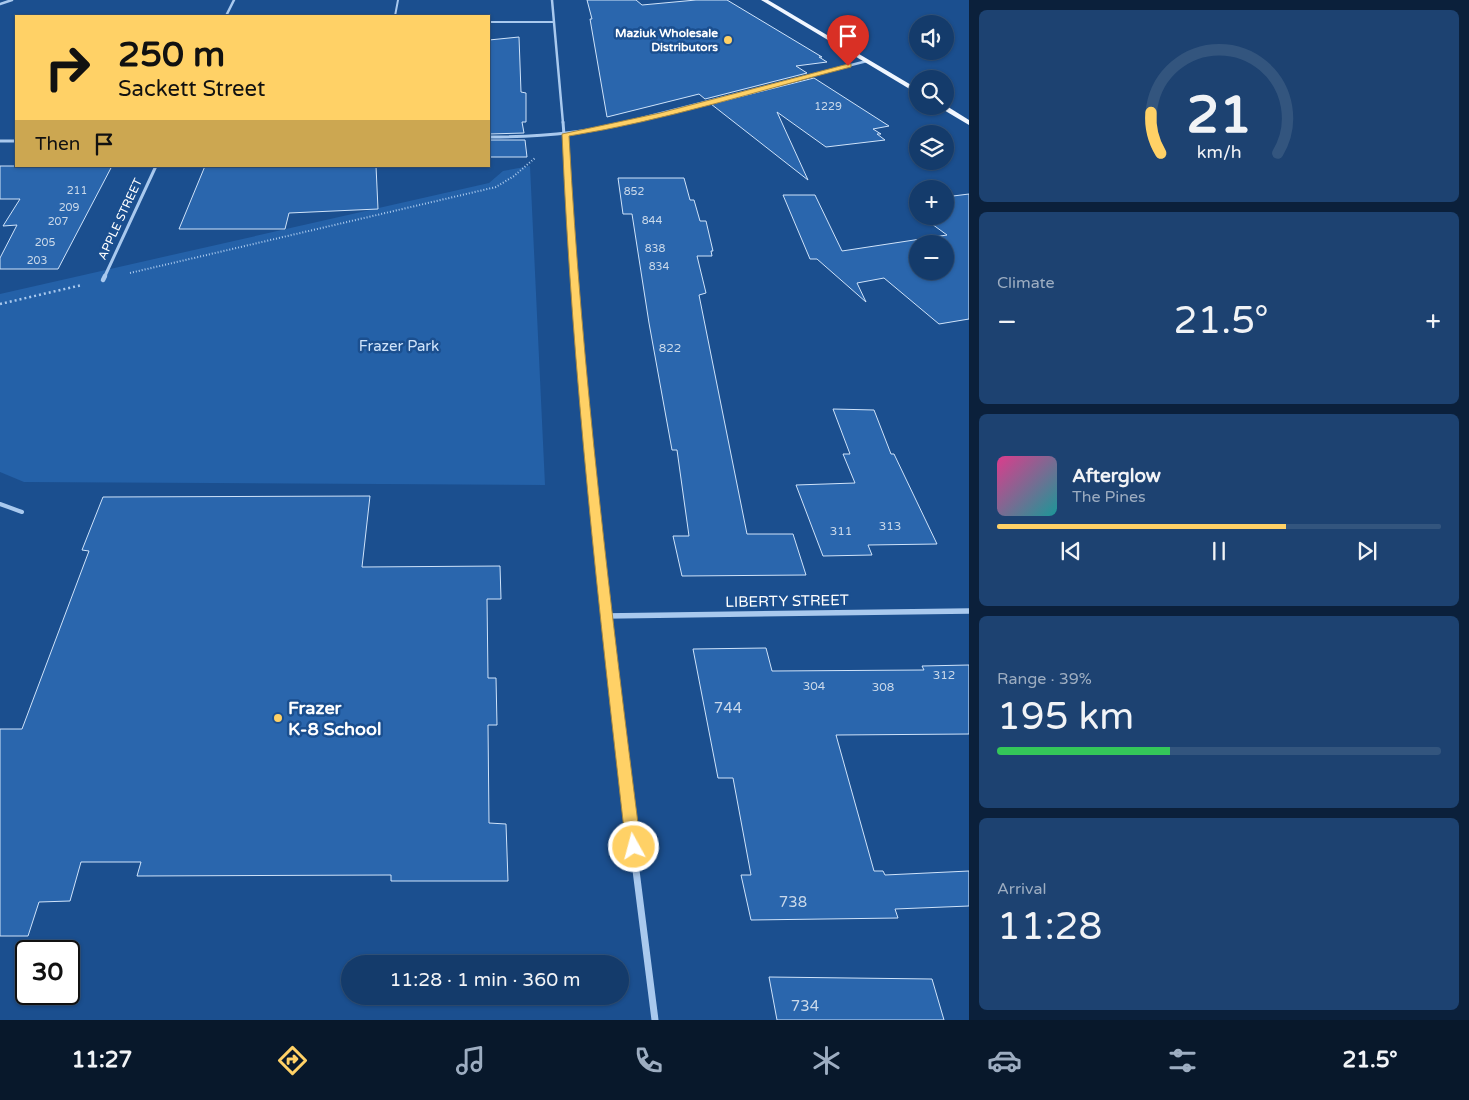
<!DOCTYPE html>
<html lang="en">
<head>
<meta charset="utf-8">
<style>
  body { margin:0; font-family:"Varela Round",sans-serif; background:#1d4271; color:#f1f3f6; height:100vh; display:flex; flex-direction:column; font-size:19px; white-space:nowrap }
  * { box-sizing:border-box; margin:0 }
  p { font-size:16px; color:#9dadc1 }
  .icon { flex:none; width:28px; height:28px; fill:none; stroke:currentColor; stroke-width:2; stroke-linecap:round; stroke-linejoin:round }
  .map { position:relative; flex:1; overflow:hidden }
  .panel { display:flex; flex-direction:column; gap:10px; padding:10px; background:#0b203b; width:500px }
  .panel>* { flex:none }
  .banner { position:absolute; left:15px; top:15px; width:475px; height:152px; border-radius:0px; box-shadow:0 1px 4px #0004,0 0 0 1px #33557e; background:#ffd166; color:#111; overflow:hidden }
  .buttons { position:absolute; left:909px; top:15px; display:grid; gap:10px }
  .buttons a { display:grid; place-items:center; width:45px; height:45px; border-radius:50%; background:#143b6b; box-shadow:0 1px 4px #0004,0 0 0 1px #33557e; font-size:25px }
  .speed { position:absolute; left:15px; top:940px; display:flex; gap:10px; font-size:25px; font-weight:700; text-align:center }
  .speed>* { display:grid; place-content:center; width:65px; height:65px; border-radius:50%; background:#143b6b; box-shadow:0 1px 4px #0004,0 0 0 1px #33557e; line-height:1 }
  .speed .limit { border:2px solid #111; border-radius:8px; background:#fff; color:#111 }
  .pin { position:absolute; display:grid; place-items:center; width:42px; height:42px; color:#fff; margin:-51px -21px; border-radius:50% 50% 50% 0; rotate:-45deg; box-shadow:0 0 5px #0007 }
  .pin .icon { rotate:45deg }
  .me { position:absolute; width:55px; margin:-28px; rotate:353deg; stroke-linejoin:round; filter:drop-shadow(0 0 4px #0008) }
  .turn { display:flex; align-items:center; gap:18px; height:105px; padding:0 20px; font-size:22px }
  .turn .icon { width:65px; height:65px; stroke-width:2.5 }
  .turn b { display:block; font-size:35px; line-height:42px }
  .then { display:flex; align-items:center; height:48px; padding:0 20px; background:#0003; gap:10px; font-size:19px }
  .big { font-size:38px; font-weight:600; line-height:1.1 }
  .panel .card { flex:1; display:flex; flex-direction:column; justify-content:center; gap:8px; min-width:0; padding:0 18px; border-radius:8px; background:#1d4271 }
  .panel .dial { align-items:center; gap:0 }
  .dial svg { height:130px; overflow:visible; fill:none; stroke:#33557e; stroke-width:7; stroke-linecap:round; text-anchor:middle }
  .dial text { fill:#f1f3f6; stroke:none }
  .song { display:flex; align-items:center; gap:15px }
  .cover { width:60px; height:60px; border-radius:8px; background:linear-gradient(135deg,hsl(330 70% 55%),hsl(180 70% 35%)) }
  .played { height:5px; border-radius:2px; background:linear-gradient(90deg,#ffd166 65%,#33557e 65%) }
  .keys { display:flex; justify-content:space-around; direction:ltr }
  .heat { display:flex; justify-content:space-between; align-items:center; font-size:28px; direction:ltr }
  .charge { height:8px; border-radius:4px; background:linear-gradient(90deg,#34c759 39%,#33557e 0) }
  .trip { position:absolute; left:341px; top:955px; width:288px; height:50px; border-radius:25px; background:#143b6b; box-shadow:0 1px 4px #0004,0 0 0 1px #33557e; font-weight:600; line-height:50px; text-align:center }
  .dock { display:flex; height:80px; justify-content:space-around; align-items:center; background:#08182b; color:#9dadc1 }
  .dock .icon { width:35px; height:35px }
  .dock .on { color:#ffd166 }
  .dock b { font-size:22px; color:#f1f3f6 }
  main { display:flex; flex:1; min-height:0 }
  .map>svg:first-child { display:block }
  .green { fill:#2461a8 }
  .building { fill:#2a66ad; stroke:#cfe3fa; fill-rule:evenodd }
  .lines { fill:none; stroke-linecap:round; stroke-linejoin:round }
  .path-far1 { stroke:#a9c9ee; stroke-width:2; stroke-dasharray:1 2; stroke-linecap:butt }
  .path { stroke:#a9c9ee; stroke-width:2.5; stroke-dasharray:2 3; stroke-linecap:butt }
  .lane-far1 { stroke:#a9c9ee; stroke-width:2 }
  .lane { stroke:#a9c9ee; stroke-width:4 }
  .street-far4 { stroke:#a9c9ee; stroke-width:2.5 }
  .street-far3 { stroke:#a9c9ee; stroke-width:3 }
  .street-far2 { stroke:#a9c9ee; stroke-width:4.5 }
  .street-far1 { stroke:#a9c9ee; stroke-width:5.5 }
  .street { stroke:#a9c9ee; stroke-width:7 }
  .primary { fill:#f0f6ff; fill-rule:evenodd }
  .route { fill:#ffd166; stroke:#a68842 }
  .poi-dot { fill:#ffd166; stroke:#1b4f8f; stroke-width:2 }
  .labels { text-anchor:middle; stroke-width:5; stroke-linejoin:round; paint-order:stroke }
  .far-number-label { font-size:11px; fill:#cad9ea }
  .far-poi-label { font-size:12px; font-weight:bold; fill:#fff; stroke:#1b4f8f; text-anchor:end }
  .far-street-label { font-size:12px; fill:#fff; stroke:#1b4f8f }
  .number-label { font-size:12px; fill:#cad9ea }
  .park-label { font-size:15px; fill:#cfe3fa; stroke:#1b4f8f }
  .street-label { font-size:15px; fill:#fff; stroke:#1b4f8f }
  .near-number-label { font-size:15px; fill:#cad9ea }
  .near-poi-label { font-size:18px; font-weight:bold; fill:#fff; stroke:#1b4f8f; text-anchor:start }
</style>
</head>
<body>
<main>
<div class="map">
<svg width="969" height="1020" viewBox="0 0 969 1020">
  <rect width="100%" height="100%" fill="#1b4f8f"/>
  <polygon class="green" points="530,166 545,485 24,482 0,472 0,294 489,183 503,171"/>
  <g class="building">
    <polygon points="587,0 636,0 642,5 696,0 727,0 822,57 819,57 827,62 796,66 807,73 705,99 699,94 607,117 590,19 592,19"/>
    <polygon points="519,37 521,92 526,93 526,122 522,122 524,133 489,134 489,40"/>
    <polygon points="814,78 889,126 873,129 881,134 877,134 885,140 826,147 777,112 808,180 711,104"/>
    <polygon points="489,140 525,140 527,157 489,157"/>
    <polygon points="0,166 112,166 58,269 0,269 0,258 17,225 3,226 20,199 0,199"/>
    <polygon points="205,166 376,166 378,209 289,213 285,229 179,229"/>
    <polygon points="618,178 684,178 690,200 694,200 700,221 706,221 713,251 711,251 712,256 697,256 706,293 699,295 747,534 793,534 806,575 682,576 673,536 689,536 677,450 672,450 649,323 632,214 623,214"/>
    <path d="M969,194V319L939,324L884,278L857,283L866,302L817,259H810L783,195H815L842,251L947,235L921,216H945V197ZM918,244H945V271H918Z"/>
    <polygon points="833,409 874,410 891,454 894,454 937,544 868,545 872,555 823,556 796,485 855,483 843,454 850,454"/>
    <polygon points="370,496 362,567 500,566 501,599 487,599 488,678 496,678 497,725 488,725 489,823 506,824 508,881 391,881 391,875 137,876 141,862 81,862 70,901 39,902 28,936 0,936 0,729 22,729 89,551 82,550 103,497"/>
    <polygon points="766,648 772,671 924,670 922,666 969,665 969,734 836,735 874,871 883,871 885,875 969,871 969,906 895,909 898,918 751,920 741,875 751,875 733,778 718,778 693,649"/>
    <polygon points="769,977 932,979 944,1020 777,1020"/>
  </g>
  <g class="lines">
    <polyline class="path-far1" points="130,273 496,187 514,176 535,158"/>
    <polyline class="path" points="0,304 82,285"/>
    <g class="lane-far1">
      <polyline points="395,16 398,0"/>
      <polyline points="489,22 554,22"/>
    </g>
    <polyline class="lane" points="0,504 22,512"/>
    <g class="street-far4">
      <polyline points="552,0 563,123"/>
      <polyline points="0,4 12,0"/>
      <polyline points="226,16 234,0"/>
      <polyline points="622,123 867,61"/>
    </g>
    <g class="street-far3">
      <polyline points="563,122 575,278"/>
      <path d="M489,137C537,137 581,134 627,122"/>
      <polyline points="0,141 16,141"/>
      <polyline points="104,278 156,166"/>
    </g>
    <g class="street-far2">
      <polyline points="575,276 591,471"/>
      <polyline points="103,280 105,276"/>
    </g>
    <g class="street-far1">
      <polyline points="591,470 616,715"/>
      <polyline points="605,616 969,611"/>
    </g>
    <polyline class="street" points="616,713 655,1020"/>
    <g class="primary">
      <polygon points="761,0 768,0 918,89 918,94"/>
      <polygon points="945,105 969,120 969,125 937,106"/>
    </g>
  </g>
  <path class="route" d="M848,64H851V67C757,91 664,121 569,136C582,374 611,611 641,847L639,851L634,853L628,851L626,847C599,610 572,372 562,134L660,113Z"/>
  <g class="poi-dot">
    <circle cx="728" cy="40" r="5"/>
    <circle cx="278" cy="718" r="5"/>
  </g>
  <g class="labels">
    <g class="far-number-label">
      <text x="828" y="110">1229</text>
      <text x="77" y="194">211</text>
      <text x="634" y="195">852</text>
      <text x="69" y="211">209</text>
      <text x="652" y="224">844</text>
      <text x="58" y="225">207</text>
      <text x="45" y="246">205</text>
      <text x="655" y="252">838</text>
      <text x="37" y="264">203</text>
      <text x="659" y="270">834</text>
    </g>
    <g class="far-poi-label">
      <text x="718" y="37">Maziuk Wholesale<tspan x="718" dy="14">Distributors</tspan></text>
    </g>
    <g class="far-street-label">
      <text transform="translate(120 219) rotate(-65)" y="4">APPLE STREET</text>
    </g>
    <g class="number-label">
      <text x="670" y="352">822</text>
      <text x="890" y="530">313</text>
      <text x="841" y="535">311</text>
      <text x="944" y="679">312</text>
      <text x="814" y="690">304</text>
      <text x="883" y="691">308</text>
    </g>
    <g class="park-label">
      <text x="399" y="351">Frazer Park</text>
    </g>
    <g class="street-label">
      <text transform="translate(787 601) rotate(-1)" y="5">LIBERTY STREET</text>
    </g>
    <g class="near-number-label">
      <text x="728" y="713">744</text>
      <text x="793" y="907">738</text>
      <text x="805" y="1011">734</text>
    </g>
    <g class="near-poi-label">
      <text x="288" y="714">Frazer<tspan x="288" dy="21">K-8 School</tspan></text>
    </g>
  </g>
</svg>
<div class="buttons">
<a><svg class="icon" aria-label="sound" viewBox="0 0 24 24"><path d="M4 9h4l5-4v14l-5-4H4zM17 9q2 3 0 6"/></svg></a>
<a><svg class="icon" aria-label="search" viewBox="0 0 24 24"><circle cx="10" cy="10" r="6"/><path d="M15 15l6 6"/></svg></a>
<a><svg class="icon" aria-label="layers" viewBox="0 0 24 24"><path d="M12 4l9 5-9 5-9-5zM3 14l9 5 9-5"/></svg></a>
<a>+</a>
<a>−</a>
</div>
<div class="speed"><div class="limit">30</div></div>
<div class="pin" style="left:848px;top:66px;background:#d93025"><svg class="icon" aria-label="arrive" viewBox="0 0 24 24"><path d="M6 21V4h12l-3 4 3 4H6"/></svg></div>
<svg class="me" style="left:634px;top:847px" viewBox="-20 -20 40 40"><circle r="17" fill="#ffd166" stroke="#fff" stroke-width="3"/><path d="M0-11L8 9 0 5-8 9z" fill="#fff"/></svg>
<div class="trip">11:28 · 1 min · 360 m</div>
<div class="banner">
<div class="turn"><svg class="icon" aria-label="right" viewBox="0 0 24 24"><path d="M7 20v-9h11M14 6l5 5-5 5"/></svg><div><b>250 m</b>Sackett Street</div></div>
<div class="then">Then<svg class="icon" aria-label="arrive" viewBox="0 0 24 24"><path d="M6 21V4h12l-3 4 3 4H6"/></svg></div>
</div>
</div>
<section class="panel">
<div class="card dial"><svg viewBox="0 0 100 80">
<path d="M14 69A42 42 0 1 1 86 69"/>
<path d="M14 69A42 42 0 0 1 8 44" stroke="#ffd166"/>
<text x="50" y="56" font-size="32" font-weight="700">21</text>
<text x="50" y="72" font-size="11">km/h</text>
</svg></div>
<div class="card"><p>Climate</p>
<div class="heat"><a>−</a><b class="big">21.5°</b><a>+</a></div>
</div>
<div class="card">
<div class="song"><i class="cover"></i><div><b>Afterglow</b><p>The Pines</p></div></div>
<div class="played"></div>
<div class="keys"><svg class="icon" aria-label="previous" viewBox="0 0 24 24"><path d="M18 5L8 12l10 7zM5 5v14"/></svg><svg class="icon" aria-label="pause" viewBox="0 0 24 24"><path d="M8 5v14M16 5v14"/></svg><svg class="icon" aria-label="next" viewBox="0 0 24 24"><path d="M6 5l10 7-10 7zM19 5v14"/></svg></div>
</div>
<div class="card"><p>Range · 39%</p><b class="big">195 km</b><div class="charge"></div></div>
<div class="card"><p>Arrival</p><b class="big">11:28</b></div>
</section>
</main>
<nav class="dock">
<b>11:27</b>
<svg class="icon on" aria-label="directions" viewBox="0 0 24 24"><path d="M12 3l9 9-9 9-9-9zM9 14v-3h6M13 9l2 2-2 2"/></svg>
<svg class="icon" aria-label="music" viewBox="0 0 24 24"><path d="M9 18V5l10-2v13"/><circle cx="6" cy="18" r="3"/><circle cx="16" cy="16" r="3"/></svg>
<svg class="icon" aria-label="phone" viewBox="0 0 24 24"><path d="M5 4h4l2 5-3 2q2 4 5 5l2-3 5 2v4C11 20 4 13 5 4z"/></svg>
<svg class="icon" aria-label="climate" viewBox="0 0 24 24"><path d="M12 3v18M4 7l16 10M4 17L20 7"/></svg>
<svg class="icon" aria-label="car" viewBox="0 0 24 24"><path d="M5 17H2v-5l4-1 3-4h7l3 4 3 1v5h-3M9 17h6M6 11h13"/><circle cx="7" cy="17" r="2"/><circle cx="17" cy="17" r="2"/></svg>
<svg class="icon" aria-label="filters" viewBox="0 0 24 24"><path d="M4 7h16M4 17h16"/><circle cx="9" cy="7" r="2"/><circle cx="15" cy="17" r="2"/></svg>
<b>21.5°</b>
</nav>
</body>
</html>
